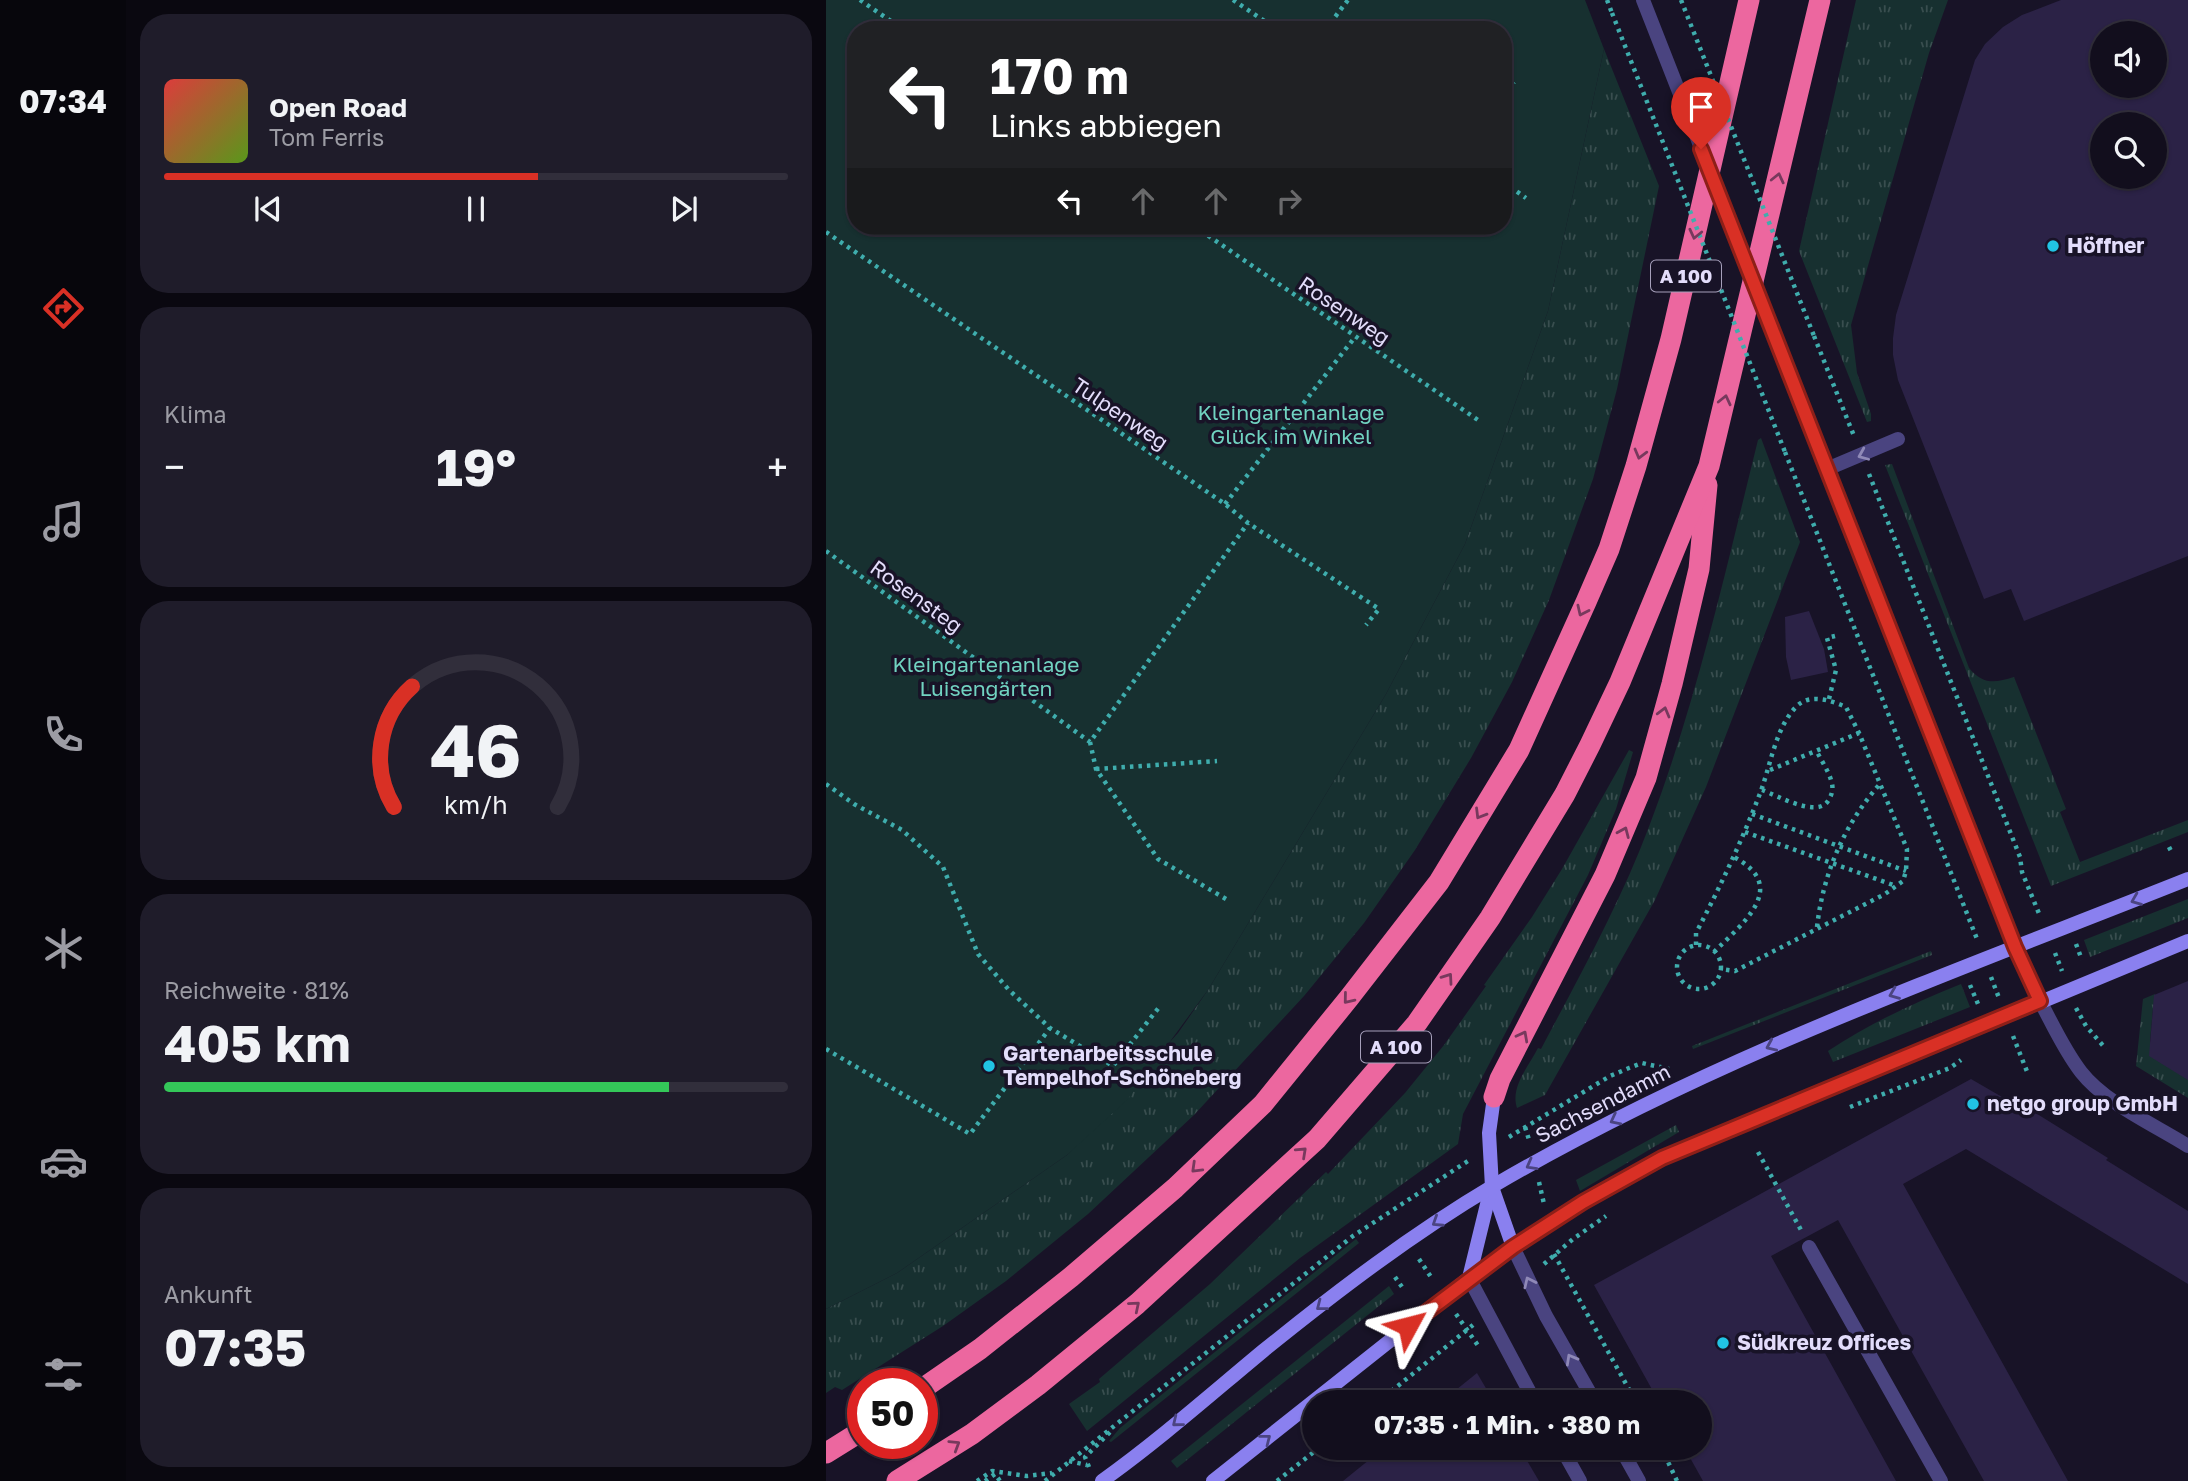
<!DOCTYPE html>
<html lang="de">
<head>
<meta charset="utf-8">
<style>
  body { margin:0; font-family:"Golos Text",sans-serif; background:#1f1c2a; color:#f1f3f6; height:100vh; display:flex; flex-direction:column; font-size:26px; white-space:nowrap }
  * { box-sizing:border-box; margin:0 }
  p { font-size:23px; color:#9c9ca4 }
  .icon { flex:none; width:38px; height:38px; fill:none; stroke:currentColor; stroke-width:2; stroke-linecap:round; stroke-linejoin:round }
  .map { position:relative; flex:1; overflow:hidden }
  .drawer { display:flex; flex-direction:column; gap:14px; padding:14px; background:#0a0810; width:700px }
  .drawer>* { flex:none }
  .banner { position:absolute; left:21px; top:21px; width:665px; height:214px; border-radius:28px; box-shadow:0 2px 5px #0004,0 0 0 2px #312e3b; background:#202124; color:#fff; overflow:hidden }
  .fabs { position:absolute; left:1264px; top:21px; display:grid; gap:14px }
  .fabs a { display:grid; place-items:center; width:77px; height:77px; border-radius:50%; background:#120e1d; box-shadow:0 2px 5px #0004,0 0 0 2px #312e3b; font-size:35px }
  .speed { position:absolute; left:21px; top:1368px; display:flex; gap:14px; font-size:35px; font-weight:700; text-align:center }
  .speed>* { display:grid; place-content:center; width:91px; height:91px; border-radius:50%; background:#120e1d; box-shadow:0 2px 5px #0004,0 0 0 2px #312e3b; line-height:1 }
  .speed .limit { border:10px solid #d22; background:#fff; color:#111 }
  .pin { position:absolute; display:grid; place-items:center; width:60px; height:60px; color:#fff; margin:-72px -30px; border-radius:50% 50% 50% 0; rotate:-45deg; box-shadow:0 0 7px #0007 }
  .pin .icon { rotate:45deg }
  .me { position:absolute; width:77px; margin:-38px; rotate:52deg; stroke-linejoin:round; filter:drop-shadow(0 0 5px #0008) }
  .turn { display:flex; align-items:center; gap:24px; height:147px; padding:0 28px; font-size:32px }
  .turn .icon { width:91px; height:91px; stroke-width:2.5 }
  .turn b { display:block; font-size:49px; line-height:60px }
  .lanes { display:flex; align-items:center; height:66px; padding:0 28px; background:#0003; justify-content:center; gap:35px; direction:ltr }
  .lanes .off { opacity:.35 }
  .big { font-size:52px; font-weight:700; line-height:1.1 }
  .drawer .card { flex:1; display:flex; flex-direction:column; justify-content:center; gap:10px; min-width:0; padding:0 24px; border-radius:28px; background:#1f1c2a }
  .drawer .dial { align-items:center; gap:0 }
  .dial svg { height:182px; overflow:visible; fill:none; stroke:#312e3b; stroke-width:7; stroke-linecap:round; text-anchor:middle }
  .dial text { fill:#f1f3f6; stroke:none }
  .song { display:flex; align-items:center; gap:21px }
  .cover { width:84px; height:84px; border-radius:10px; background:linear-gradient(135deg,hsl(0 70% 55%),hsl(90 70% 35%)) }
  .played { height:7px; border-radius:4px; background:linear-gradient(90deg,#d93025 60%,#312e3b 60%) }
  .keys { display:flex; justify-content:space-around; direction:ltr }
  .heat { display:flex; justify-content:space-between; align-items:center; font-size:38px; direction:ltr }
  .charge { height:10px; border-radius:5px; background:linear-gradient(90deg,#34c759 81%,#312e3b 0) }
  .trip { position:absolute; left:476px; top:1390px; width:410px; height:70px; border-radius:35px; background:#120e1d; box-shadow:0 2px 5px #0004,0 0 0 2px #312e3b; font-weight:700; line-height:70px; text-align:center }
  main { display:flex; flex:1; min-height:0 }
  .tabs { display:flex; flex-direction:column; width:126px; justify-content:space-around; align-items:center; background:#07060c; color:#9c9ca4 }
  .tabs .icon { width:49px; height:49px }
  .tabs .current { color:#d93025 }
  .tabs b { font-size:32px; color:#f1f3f6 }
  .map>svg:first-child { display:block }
  .grass { fill:url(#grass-tufts) }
  .garden { fill:#173030; fill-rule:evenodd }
  .building { fill:#2b2246; fill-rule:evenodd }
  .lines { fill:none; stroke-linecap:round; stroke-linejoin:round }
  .path { stroke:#3fadad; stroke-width:4.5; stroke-dasharray:3.5 5; stroke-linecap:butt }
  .service { stroke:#4a4480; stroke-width:14 }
  .minor { stroke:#4a4480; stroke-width:14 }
  .tertiary { stroke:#4a4480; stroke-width:14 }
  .secondary { stroke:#8a80ef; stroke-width:14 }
  .motorway { stroke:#ec679f; stroke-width:21 }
  .path-bridge { stroke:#3fadad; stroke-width:4.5; stroke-dasharray:3.5 5; stroke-linecap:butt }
  .tertiary-bridge { stroke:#4a4480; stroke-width:14 }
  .oneway { stroke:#77395d }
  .oneway2 { stroke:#8f89b7 }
  .oneway3 { stroke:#4b4481 }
  .route-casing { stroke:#8d1f18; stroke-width:18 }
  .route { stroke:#d93025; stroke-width:12 }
  .poi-dot { fill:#21c4e4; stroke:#181327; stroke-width:2.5 }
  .labels { text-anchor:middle; stroke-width:7; stroke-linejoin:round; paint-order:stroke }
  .shield { fill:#181327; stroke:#a6a0bb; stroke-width:2 }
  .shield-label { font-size:19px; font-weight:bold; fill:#e3ddfb }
  .poi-label { font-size:21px; font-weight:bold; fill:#e3ddfb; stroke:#181327; text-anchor:start }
  .street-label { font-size:21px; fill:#e3ddfb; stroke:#181327 }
  .park-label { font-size:21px; fill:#71d3c1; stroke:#181327 }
</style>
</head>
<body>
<main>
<nav class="tabs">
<b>07:34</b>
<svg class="icon current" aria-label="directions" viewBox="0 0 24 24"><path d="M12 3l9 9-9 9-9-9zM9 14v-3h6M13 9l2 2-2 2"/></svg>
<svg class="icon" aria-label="music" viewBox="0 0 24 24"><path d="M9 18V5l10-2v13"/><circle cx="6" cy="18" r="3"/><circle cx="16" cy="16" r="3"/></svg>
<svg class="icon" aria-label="phone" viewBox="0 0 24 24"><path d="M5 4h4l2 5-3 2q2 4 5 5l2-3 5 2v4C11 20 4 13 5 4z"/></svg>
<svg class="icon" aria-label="climate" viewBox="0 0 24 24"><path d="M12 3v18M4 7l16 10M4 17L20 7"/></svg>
<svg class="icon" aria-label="car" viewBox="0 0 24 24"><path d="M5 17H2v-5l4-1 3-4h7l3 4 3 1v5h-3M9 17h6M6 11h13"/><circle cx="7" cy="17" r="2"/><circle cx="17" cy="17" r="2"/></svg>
<svg class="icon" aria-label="filters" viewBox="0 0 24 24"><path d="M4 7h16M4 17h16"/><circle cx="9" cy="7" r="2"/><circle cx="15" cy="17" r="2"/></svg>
</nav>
<section class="drawer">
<div class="card">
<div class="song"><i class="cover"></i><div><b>Open Road</b><p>Tom Ferris</p></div></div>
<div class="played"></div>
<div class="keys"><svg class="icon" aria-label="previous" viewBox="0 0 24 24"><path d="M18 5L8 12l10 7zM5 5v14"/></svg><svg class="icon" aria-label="pause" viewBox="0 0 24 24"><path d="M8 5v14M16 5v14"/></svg><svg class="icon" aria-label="next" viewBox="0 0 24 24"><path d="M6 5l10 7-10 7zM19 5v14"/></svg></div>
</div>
<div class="card"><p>Klima</p>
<div class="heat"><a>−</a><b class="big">19°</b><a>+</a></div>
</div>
<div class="card dial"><svg viewBox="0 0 100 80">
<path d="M14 69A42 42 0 1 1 86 69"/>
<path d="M14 69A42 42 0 0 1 22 16" stroke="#d93025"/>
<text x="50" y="56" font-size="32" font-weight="700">46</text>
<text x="50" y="72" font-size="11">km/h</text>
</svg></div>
<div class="card"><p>Reichweite · 81%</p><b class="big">405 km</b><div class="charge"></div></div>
<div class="card"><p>Ankunft</p><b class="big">07:35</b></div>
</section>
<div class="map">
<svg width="1362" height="1481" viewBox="0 0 1362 1481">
  <defs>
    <pattern id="grass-tufts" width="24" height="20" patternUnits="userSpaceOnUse" patternTransform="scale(1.75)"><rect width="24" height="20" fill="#173030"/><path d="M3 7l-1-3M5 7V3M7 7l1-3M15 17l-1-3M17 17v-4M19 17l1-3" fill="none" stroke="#394e4f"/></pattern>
  </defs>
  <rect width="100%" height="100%" fill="#181327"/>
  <g class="grass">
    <polygon points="1030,0 1122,0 1103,53 1025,325 1031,373 1045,414 1045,421 1041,422 973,251"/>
    <polygon points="778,49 833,186 791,389 767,479 723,600 686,682 645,758 589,850 538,923 478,996 368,1115 262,1214 180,1281 117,1326 16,1390 9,1387 0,1393 0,1309 71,1273 241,1155 352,1033 382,990 560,694 639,544 722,311"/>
    <path d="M935,438L974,542L880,787L829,900L719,1095L691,1108C684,1087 703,1066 712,1048L715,1049C754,975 795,902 824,824C871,700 900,569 932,440Z"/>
    <path d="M1066,464L1143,668C1157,685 1169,683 1188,677L1240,809L1234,812L1254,862L1362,820V832L1225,886L1059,465Z"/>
    <polygon points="803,750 807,752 790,809 762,875 637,1114 632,1144 474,1258 261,1431 243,1404 274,1382 273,1379 384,1284 500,1172 502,1174 579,1093 618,1045 660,986 658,985 706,917 736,869"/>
    <polygon points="1362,899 1362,918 1264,957 1258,940"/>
    <polygon points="1105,951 1106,955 867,1049 866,1046"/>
    <path d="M1135,984L1144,1007L1007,1062L1002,1051C1044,1023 1088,1003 1135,984Z"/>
    <polygon points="1329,994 1332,1007 1327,1008 1324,1042 1362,1079 1362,1098 1310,1066 1317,999"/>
    <polygon points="850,1125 853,1132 754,1191 750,1180"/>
    <polygon points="530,1239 533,1243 285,1442 283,1441 294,1428"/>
    <polygon points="563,1286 568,1294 351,1468 345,1461"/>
  </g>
  <path class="garden" d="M0,0H759L778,49L722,311L639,544L560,694L382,990L301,1100L241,1155L71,1273L0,1309ZM30,30H677V226H30Z"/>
  <g class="building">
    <path d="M1235,0H1362V556L1198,621L1185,589L1158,599L1072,380L1067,355V338L1070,315L1149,60L1159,44L1177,27L1196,15ZM1276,33H1328V86H1276ZM1276,124H1328V177H1276Z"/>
    <polygon points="983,611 998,649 1002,672 965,680 960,657 959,617"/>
    <polygon points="1362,981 1362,1080 1323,1056 1328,995"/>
    <polygon points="1145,1079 1202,1112 1203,1109 1282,1158 1280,1160 1362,1211 1362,1284 1140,1149 1077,1184 1242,1481 1158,1481 1012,1220 945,1256 1070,1481 877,1481 858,1447 873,1447 873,1402 833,1402 768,1285"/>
    <polygon points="651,1373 668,1402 615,1402"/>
    <polygon points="559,1447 693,1447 713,1481 517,1481"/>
  </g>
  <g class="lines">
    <g class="path">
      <polyline points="34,0 78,30"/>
      <polyline points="407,0 452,30"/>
      <polyline points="781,0 786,13"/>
      <polyline points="499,30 522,0"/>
      <polyline points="677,96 688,82"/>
      <polyline points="677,182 700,198"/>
      <polyline points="368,226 652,420"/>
      <polyline points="0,232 399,504 422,523 553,609 540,625"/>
      <polyline points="381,235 387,226"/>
      <polyline points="988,336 1028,436"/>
      <polyline points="959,452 1151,939"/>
      <polyline points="1043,474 1194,857 1196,872 1214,916"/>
      <polyline points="399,504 529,337"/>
      <polyline points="0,551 264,742"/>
      <polyline points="1003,699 1010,670 1001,638 1009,636"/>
      <polyline points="270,769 391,761"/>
      <polyline points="944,770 1033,733"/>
      <polyline points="0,784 28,804 76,830 117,867 152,954 183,990 224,1028 287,1066 334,1006"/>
      <path d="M936,790C952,796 991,818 1002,801C1006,795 1008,788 1005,780C1002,770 995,760 990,750"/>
      <polyline points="926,814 1080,871"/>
      <polyline points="919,832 1070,886"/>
      <polyline points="1343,847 1346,853"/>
      <polyline points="400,899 332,859 270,769 264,742 422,523"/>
      <path d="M991,927C997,874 1018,825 1053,785"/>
      <polyline points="1250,944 1256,960"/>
      <path d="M870,945V933C893,889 915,843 933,796C944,769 949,728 970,707C983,693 1004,700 1020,707L1033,733L1081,849L1080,871L1077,881L1059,894L909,971L895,969"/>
      <circle cx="873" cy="967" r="22"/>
      <path d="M888,952C917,923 964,887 908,857"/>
      <polyline points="1229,953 1236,971"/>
      <polyline points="1165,977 1173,998"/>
      <polyline points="1144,985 1152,1004"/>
      <polyline points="1250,1008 1260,1026 1280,1049"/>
      <polyline points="1187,1036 1202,1074"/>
      <polyline points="0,1049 144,1134 224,1028"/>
      <polyline points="1024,1107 1124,1068 1135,1060"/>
      <polyline points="699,1127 704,1143"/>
      <polyline points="683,1137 784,1076 803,1068 816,1063 843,1069"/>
      <polyline points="932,1152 975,1230"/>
      <polyline points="713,1182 718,1204"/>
      <polyline points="728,1254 810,1402"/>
      <polyline points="593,1259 607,1280"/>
      <polyline points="718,1264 747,1239 780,1216"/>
      <polyline points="569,1277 576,1287"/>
      <polyline points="630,1314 653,1347"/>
      <polyline points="552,1402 647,1325"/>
      <polyline points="835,1447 851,1481"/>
      <polyline points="243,1461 261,1465"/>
      <polyline points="263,1467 259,1457 287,1429"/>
      <polyline points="151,1481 166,1471 201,1476 226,1473"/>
      <polyline points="159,1481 169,1474 174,1481"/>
      <polyline points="219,1481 527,1236 645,1159"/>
      <polyline points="451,1481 494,1447"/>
    </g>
    <g class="service">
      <polyline points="1001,469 1072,439"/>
      <polyline points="983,1247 1115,1481"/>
    </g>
    <path class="minor" d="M1214,1001C1227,1025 1238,1050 1255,1072C1279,1103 1329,1125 1362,1146"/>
    <g class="tertiary">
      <polyline points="973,398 1189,947 1214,1001"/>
      <polyline points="687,1247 720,1316 769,1402"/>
      <polyline points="643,1278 709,1402"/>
      <polyline points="735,1447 754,1481"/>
      <polyline points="794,1447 813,1481"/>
    </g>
    <g class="secondary">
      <polyline points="668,1097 663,1133 666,1187 687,1247"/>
      <polyline points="643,1278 665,1188"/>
      <path d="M276,1481C332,1441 384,1395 437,1351C510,1292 586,1234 667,1186C887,1057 1126,973 1362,879"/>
      <polyline points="387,1481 643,1278 757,1202 836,1159 1362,941"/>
    </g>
    <g class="motorway">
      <polyline points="668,1097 674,1079 779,875 820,778 846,684 873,569 881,485"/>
      <polyline points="96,1389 154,1349 245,1277 349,1188 437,1104 523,998 613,882 693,750 760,602 783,549 810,466 845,339 923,0"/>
      <polyline points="0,1453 37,1430"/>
      <polyline points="71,1481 146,1434 212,1385 311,1304 491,1139 591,1023 664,918 739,794 764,745 794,682 883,466 994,0"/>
    </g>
    <g class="path-bridge">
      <polyline points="855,0 988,336"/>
      <polyline points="786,13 959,452"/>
    </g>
    <polyline class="tertiary-bridge" points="817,0 973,398"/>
  </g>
  <defs><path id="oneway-chevron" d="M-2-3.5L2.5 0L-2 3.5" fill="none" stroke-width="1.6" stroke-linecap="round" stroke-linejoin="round" transform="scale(1.75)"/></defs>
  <g class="oneway">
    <use href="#oneway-chevron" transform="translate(952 178) rotate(-77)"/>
    <use href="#oneway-chevron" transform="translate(869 234) rotate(103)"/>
    <use href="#oneway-chevron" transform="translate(899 400) rotate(-77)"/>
    <use href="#oneway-chevron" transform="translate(814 454) rotate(105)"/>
    <use href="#oneway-chevron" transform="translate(756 611) rotate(115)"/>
    <use href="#oneway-chevron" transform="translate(838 712) rotate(-75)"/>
    <use href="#oneway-chevron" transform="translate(654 814) rotate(121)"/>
    <use href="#oneway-chevron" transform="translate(798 832) rotate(-67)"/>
    <use href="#oneway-chevron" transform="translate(622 978) rotate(-55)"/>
    <use href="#oneway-chevron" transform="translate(522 999) rotate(129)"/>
    <use href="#oneway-chevron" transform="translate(697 1036) rotate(-62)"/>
    <use href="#oneway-chevron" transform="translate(476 1152) rotate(-43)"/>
    <use href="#oneway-chevron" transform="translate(370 1168) rotate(136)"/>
    <use href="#oneway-chevron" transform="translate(309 1306) rotate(-40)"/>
    <use href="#oneway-chevron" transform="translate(129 1445) rotate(-32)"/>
  </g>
  <g class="oneway2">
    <use href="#oneway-chevron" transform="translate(1037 455) rotate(157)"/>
    <use href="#oneway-chevron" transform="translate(703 1282) rotate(-115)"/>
    <use href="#oneway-chevron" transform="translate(745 1359) rotate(-119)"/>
  </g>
  <g class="oneway3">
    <use href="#oneway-chevron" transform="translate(1310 900) rotate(158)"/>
    <use href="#oneway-chevron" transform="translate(1068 994) rotate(158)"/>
    <use href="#oneway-chevron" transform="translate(945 1046) rotate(156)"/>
    <use href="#oneway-chevron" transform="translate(789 1120) rotate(153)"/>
    <use href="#oneway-chevron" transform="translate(705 1165) rotate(151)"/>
    <use href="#oneway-chevron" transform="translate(611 1222) rotate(147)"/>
    <use href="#oneway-chevron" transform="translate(495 1306) rotate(142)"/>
    <use href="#oneway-chevron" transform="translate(351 1422) rotate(141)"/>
    <use href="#oneway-chevron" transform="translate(440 1439) rotate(-38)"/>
  </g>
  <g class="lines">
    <g class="route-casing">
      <polyline id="route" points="582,1326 687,1247 757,1202 836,1158 1214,1001 1189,947 875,149"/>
    </g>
    <use href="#route" class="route"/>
  </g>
  <g class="poi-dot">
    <circle cx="1227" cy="246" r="7"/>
    <circle cx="163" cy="1066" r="7"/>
    <circle cx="1147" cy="1104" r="7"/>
    <circle cx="897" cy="1343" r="7"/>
  </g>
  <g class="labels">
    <g class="shield">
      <rect x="825" y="260.5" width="70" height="31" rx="5"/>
      <rect x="535" y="1031.5" width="70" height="31" rx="5"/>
    </g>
    <g class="shield-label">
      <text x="860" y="283">A 100</text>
      <text x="570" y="1054">A 100</text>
    </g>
    <g class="poi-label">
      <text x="1241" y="253">Höffner</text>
      <text x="177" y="1061">Gartenarbeitsschule<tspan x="177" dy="24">Tempelhof-Schöneberg</tspan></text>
      <text x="1161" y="1111">netgo group GmbH</text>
      <text x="911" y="1350">Südkreuz Offices</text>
    </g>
    <g class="street-label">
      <text transform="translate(518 311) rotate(34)" y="7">Rosenweg</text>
      <text transform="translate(294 414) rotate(34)" y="7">Tulpenweg</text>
      <text transform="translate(90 597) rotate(36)" y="7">Rosensteg</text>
      <text transform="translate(777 1104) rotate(-27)" y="7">Sachsendamm</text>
    </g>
    <g class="park-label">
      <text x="465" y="420">Kleingartenanlage<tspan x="465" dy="24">Glück im Winkel</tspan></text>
      <text x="160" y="672">Kleingartenanlage<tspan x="160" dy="24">Luisengärten</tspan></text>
    </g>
  </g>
</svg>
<div class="fabs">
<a><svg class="icon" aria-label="sound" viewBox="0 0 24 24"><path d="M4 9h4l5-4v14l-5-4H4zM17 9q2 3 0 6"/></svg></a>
<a><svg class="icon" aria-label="search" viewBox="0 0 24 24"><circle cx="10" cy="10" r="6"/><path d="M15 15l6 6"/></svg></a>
</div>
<div class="speed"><div class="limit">50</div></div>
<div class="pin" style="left:875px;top:149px;background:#d93025"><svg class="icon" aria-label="arrive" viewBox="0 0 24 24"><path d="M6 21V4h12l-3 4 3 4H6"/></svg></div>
<svg class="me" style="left:582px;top:1326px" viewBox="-20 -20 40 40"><path d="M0-17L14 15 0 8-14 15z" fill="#d93025" stroke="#fff" stroke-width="4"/></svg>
<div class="trip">07:35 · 1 Min. · 380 m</div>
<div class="banner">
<div class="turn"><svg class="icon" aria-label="left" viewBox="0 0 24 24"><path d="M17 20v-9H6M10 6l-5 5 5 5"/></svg><div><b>170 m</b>Links abbiegen</div></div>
<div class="lanes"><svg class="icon" aria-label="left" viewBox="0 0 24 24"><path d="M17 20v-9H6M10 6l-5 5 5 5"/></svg><svg class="icon off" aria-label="ahead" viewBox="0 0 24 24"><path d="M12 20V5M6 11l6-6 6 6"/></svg><svg class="icon off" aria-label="ahead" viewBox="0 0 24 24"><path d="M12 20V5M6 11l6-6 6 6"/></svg><svg class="icon off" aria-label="right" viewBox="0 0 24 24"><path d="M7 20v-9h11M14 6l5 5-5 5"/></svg></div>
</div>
</div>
</main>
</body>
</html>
